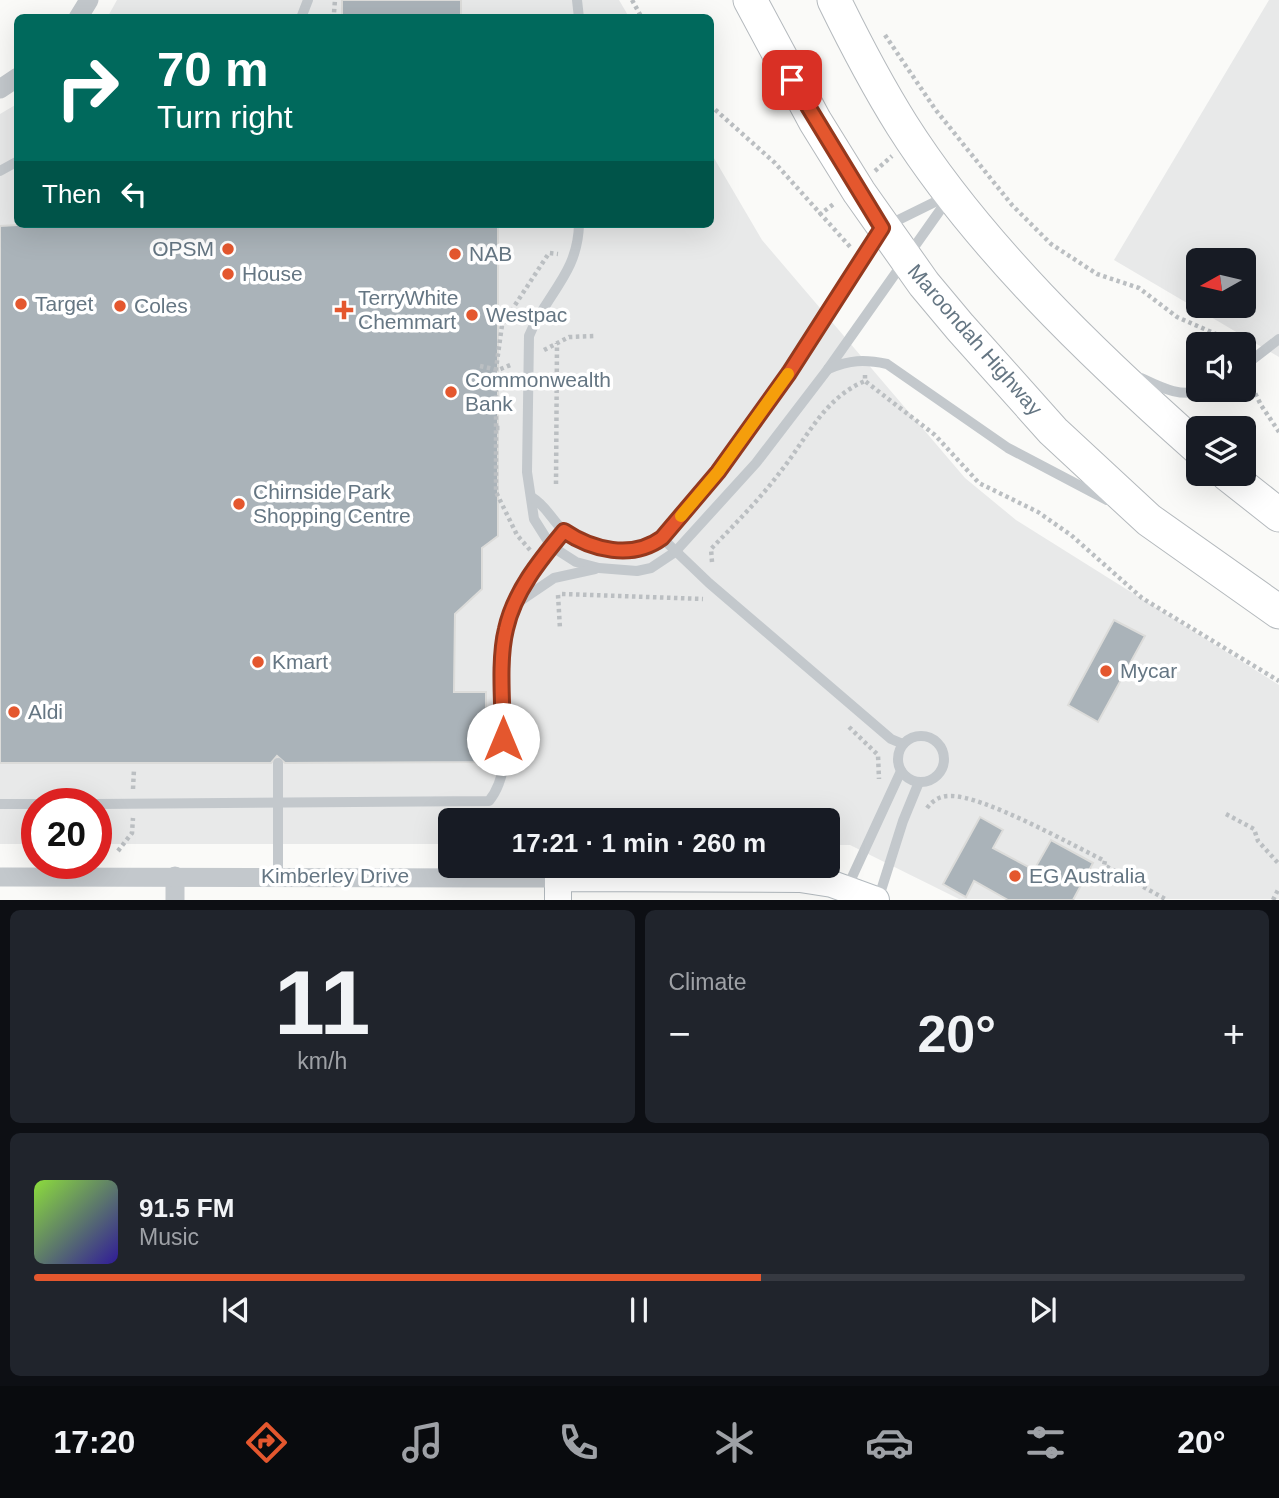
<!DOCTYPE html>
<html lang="en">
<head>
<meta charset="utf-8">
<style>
  body { margin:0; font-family:Arial,sans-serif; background:#20242c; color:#f1f3f6; height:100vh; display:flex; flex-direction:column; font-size:26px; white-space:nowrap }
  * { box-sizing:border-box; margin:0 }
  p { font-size:23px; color:#9ea1a6 }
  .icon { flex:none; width:38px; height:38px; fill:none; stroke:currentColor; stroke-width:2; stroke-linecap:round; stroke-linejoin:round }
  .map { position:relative; height:900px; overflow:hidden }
  .details { display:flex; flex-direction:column; gap:10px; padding:10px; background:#0d0f14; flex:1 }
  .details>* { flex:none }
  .banner { position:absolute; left:14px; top:14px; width:700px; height:214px; border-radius:10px; box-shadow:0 7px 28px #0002; background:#00695c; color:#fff; overflow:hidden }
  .needle { width:46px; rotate:262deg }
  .controls { position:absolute; left:1186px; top:248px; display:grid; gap:14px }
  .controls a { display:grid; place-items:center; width:70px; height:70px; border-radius:10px; background:#171b24; box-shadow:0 7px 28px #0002; font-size:35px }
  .speed { position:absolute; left:21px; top:788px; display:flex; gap:14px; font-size:35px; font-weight:700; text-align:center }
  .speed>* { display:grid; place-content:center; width:91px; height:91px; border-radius:50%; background:#171b24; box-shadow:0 7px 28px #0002; line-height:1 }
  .speed .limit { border:10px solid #d22; background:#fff; color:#111 }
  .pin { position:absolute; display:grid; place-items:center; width:60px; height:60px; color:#fff; margin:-30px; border-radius:14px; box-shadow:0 4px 10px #0006 }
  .me { position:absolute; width:77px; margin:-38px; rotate:0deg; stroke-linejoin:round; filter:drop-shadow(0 0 5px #0008) }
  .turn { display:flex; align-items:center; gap:24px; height:147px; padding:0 28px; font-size:32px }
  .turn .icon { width:91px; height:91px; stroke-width:2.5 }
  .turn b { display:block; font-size:49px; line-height:60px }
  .then { display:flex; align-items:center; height:66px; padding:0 28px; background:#0003; gap:14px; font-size:26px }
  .big { font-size:52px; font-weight:600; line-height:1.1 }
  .details .card { flex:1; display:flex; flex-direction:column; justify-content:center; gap:10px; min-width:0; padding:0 24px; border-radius:10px; background:#20242c }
  .details .dial { align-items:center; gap:0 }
  .dial b { font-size:91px; line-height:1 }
  .song { display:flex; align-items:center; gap:21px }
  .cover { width:84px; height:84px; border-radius:10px; background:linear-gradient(135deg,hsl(90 70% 55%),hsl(250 70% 35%)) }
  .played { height:7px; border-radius:4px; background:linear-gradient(90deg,#e4572e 60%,#363941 60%) }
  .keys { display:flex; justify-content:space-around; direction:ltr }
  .heat { display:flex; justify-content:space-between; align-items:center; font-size:38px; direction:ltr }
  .details .tiles { flex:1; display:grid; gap:10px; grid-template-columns:1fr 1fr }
  .card:last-child { grid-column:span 2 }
  .trip { position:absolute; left:438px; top:808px; width:402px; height:70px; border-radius:10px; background:#171b24; box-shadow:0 7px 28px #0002; font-weight:600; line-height:70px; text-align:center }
  .menu { display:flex; height:112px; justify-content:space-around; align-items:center; background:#090b0e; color:#9ea1a6 }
  .menu .icon { width:49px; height:49px }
  .menu .selected { color:#e4572e }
  .menu b { font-size:32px; color:#f1f3f6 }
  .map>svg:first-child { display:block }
  .built { fill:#e8e9e9; fill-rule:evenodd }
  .building { fill:#aab3b9; stroke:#dcdcda; stroke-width:2 }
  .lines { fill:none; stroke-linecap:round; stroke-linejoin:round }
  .secondary-casing { stroke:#b3babf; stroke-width:28 }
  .highway-casing { stroke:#b4b9bd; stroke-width:35 }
  .path { stroke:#bbbfc2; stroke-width:4.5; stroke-dasharray:3.5 3.5; stroke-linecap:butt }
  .lane { stroke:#c3c8cc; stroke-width:10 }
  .street { stroke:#c3c8cc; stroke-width:19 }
  .secondary { stroke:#fff; stroke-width:26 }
  .highway { stroke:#fff; stroke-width:33 }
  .route-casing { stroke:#94391e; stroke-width:18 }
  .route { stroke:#e4572e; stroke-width:12 }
  .slow { stroke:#f59e0b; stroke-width:12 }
  .poi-dot { fill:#e4572e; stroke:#fff; stroke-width:2.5 }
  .labels { text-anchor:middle; stroke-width:7; stroke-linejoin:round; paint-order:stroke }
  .poi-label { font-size:21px; fill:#657683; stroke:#fff; text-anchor:start }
  .street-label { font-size:21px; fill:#657683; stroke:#fff }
</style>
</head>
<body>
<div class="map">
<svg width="1279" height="900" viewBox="0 0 1279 900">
  <rect width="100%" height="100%" fill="#fafaf8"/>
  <g class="built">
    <polygon points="117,0 619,0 629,17 107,18"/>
    <path d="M1269,0H1279V357L1114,260ZM1199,261H1244V306H1199Z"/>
    <polygon points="17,104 18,224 710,224 711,153 762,240 965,478 1016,520 1279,685 1279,899 959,899 850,845 828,845 828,821 450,821 450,844 96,844 96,803 37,803 37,844 0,844 0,114"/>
  </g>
  <g class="building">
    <rect x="342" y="0" width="119" height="18"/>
    <polygon points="35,224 498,224 498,536 482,548 482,589 455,614 454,692 486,692 486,762 285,763 277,756 271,763 0,763 0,226"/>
    <polygon points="1114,620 1145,636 1098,722 1068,705"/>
    <polygon points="980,817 1003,830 993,848 1034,870 1051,840 1093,863 1073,900 1008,900 974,881 966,897 943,884"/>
  </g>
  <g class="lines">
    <g class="secondary-casing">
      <polyline id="secondary" points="558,900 558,878 800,879 832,884 876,900"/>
    </g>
    <g class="highway-casing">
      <g id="highway">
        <polyline points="750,0 815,121 859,192 924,284 960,327 1053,431 1149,520 1279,612"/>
        <path d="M834,0C855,43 877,85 902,125C978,245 1093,355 1199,449"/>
        <polyline points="1227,474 1279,515"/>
      </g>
    </g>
    <g class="path">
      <polyline points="632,0 642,18"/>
      <polyline points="330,18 334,13 335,0"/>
      <polyline points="885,35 935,109 1012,205 1051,244 1097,274 1139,288 1177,317 1218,335 1225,345"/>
      <polyline points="710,105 775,163 852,249"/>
      <polyline points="875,171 892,156"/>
      <polyline points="819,215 835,203"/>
      <polyline points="544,350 569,337 596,336"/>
      <polyline points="480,366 498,370 513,364"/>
      <polyline points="865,375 865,381 935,435 979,483 1038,512 1071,535 1142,598 1279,681"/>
      <polyline points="1249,381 1261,405 1279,432"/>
      <polyline points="496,428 503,428"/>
      <polyline points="556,484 557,343"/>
      <polyline points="530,550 517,535 496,492 496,369 502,325 549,253 558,254"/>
      <path d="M712,562L711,549C735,524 760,499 781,471C807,438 824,398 865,381"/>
      <polyline points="562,594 703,599"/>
      <polyline points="558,595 560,629"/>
      <polyline points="849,727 878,755 879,779"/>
      <polyline points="133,789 134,769"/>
      <path d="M927,808C933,800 940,796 950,796C983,795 1072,845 1105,861L1104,865L1167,900"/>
      <polyline points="1226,814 1254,829 1258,841 1279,864"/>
      <polyline points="118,851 132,833 133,818"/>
      <polyline points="1273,900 1279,888"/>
    </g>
    <g class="lane">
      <polyline points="577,0 579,18"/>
      <polyline points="301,18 308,0"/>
      <polyline points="0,171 18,161"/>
      <path d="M579,224C578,274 546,294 529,336L527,472L534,519L551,546L576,562L599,568L637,571L651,568L675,552L756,463L828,369L948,199"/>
      <polyline points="1244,366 1279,339"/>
      <path d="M828,369C850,360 864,359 887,364L1008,448L1107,500"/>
      <path d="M1141,378C1162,388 1181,398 1204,390"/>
      <path d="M533,498C546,506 552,520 563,530C589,553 634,558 662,538L718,472L803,353L882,228L947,196"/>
      <polyline points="662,538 709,583 891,739 903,744"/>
      <polyline points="517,603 554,578 595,569"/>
      <circle cx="921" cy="759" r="23"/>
      <polyline points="0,804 37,804"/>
      <path d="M96,804L489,801C521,762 496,681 505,632C512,594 540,560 564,531"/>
      <polyline points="278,875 278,763"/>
      <polyline points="847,888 901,771"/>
      <polyline points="878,900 903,821 919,782"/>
    </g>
    <g class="street">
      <polyline points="78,18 89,0"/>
      <polyline points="0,89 18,77"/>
      <polyline points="175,876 175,900"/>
      <polyline points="0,877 558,878"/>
    </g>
    <use href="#secondary" class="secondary"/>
    <use href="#highway" class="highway"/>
  </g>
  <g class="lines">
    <g class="route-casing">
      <path id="route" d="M503,739C503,706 498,661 506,629C514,592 540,560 564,531C592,550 632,560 662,538L718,472L789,373L882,228L792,80"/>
    </g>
    <use href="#route" class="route"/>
    <polyline class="slow" points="681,516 718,472 788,374"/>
  </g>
  <g class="poi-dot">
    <circle cx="228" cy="249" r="7"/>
    <circle cx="455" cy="254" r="7"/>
    <circle cx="228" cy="274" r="7"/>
    <circle cx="21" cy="304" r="7"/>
    <circle cx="120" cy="306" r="7"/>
    <path d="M340.5 299.5h7v7h7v7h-7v7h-7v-7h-7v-7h7z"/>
    <circle cx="472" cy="315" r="7"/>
    <circle cx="451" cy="392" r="7"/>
    <circle cx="239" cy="504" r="7"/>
    <circle cx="258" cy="662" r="7"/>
    <circle cx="1106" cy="671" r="7"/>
    <circle cx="14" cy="712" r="7"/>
    <circle cx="1015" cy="876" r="7"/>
  </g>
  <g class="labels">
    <g class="poi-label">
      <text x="214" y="256" text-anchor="end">OPSM</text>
      <text x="469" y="261">NAB</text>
      <text x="242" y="281">House</text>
      <text x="358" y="305">TerryWhite<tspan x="358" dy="24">Chemmart</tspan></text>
      <text x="35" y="311">Target</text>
      <text x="134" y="313">Coles</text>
      <text x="486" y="322">Westpac</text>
      <text x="465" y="387">Commonwealth<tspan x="465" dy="24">Bank</tspan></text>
      <text x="253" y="499">Chirnside Park<tspan x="253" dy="24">Shopping Centre</tspan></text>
      <text x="272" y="669">Kmart</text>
      <text x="1120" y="678">Mycar</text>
      <text x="28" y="719">Aldi</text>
      <text x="1029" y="883">EG Australia</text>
    </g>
    <g class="street-label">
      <text transform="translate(975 340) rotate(49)" y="7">Maroondah Highway</text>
      <text x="335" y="883">Kimberley Drive</text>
    </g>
  </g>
</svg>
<div class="controls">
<a><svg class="needle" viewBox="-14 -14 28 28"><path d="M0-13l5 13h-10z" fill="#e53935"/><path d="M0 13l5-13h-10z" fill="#9ea1a6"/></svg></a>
<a><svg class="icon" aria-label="sound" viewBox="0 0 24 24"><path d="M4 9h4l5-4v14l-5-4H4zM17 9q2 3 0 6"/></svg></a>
<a><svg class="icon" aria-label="layers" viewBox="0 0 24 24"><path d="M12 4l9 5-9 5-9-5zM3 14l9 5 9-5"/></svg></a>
</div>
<div class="speed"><div class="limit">20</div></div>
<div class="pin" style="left:792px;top:80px;background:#d93025"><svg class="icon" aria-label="arrive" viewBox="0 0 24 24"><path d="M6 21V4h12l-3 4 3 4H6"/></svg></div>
<svg class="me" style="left:503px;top:739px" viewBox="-20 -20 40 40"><circle r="19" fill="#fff"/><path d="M0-13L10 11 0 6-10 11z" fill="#e4572e"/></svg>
<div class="trip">17:21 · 1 min · 260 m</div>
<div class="banner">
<div class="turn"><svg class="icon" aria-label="right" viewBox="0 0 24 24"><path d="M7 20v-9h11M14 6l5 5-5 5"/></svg><div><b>70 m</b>Turn right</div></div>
<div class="then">Then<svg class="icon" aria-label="left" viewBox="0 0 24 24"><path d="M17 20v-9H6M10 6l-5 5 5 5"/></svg></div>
</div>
</div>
<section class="details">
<div class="tiles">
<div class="card dial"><b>11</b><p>km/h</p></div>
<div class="card"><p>Climate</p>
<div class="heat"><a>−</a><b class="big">20°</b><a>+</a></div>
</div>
<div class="card">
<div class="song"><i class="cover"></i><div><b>91.5 FM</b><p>Music</p></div></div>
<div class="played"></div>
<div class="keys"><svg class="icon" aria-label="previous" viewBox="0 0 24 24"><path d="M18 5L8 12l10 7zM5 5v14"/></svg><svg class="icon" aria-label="pause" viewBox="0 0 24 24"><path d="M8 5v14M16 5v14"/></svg><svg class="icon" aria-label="next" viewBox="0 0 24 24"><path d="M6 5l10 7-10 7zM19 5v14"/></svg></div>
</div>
</div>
</section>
<nav class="menu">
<b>17:20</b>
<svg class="icon selected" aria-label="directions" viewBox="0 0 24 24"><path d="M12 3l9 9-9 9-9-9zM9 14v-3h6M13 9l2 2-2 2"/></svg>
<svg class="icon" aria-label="music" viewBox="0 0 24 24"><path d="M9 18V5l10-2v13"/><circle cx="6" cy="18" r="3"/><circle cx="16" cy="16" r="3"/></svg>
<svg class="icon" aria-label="phone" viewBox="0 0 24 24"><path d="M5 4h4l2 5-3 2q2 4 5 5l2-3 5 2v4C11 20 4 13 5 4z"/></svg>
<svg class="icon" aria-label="climate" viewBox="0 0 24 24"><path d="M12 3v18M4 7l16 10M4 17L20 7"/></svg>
<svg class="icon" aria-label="car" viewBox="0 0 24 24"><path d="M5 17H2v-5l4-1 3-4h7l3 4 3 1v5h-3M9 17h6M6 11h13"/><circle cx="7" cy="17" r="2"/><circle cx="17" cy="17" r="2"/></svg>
<svg class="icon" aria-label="filters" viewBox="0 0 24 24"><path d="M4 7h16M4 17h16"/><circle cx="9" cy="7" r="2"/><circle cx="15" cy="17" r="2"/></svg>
<b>20°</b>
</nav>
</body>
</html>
